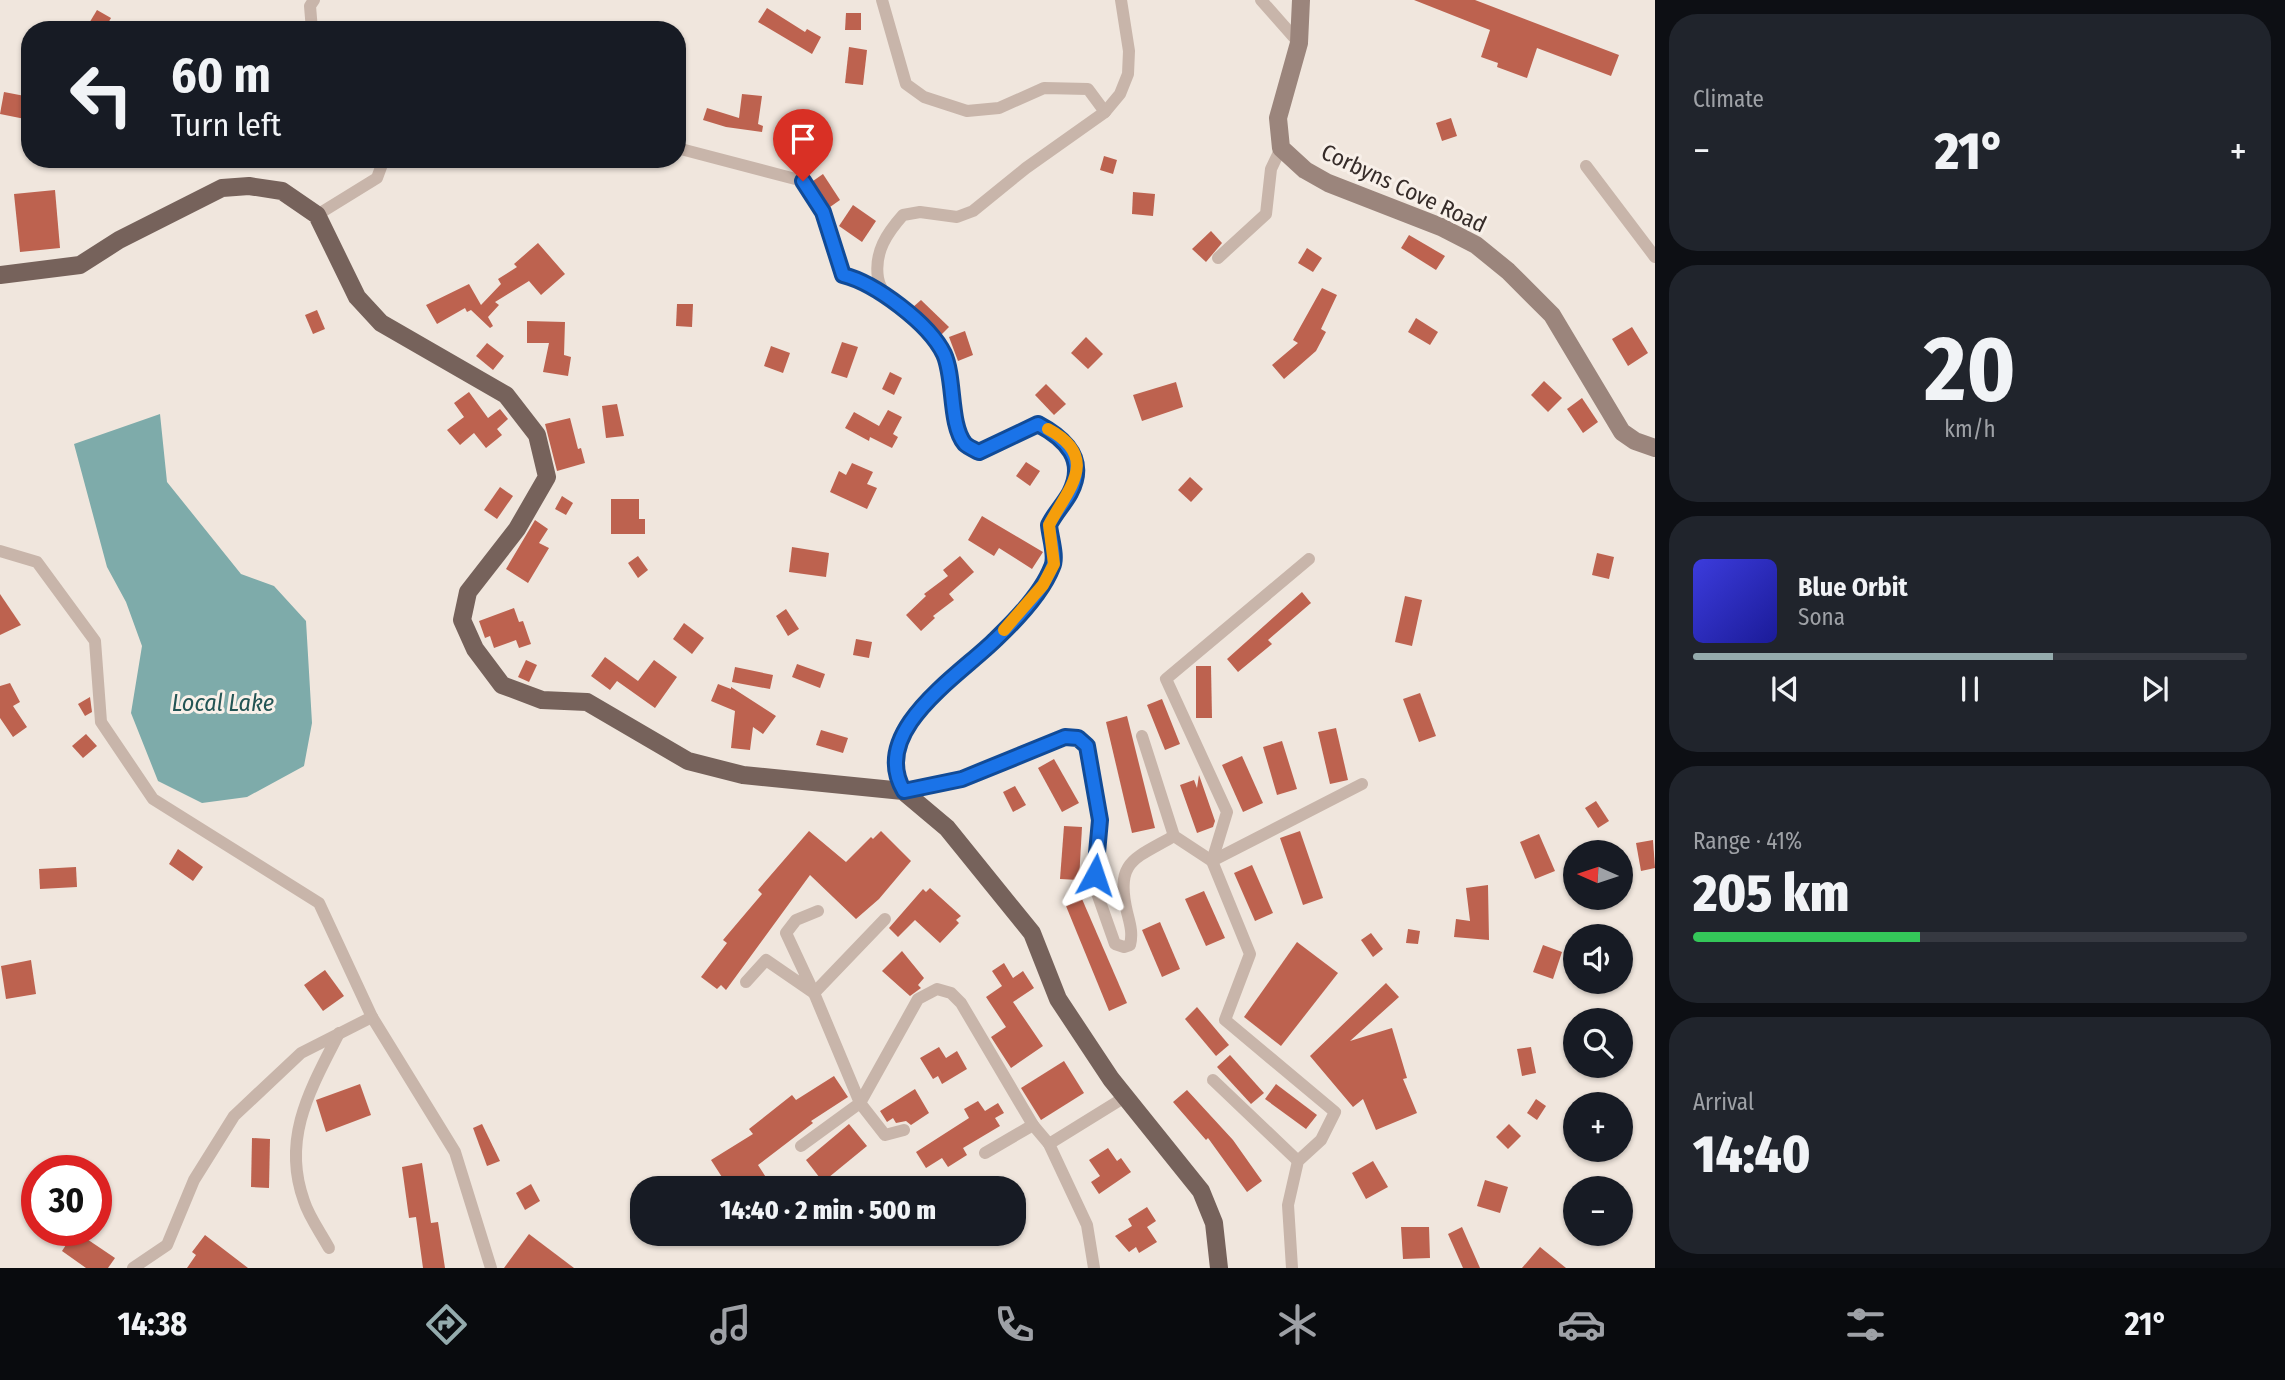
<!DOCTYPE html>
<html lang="en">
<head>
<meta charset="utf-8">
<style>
  body { margin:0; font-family:"Fira Sans Condensed",sans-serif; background:#20242c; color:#f1f3f6; height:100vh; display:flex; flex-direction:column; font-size:26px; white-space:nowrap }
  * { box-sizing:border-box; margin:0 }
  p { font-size:23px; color:#9ea1a6 }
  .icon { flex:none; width:38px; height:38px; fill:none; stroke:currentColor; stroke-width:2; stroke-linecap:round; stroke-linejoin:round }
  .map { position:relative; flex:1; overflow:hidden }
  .drawer { display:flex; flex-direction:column; gap:14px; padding:14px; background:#0d0f14; width:630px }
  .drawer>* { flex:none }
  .banner { position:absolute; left:21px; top:21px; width:665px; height:147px; border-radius:28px; box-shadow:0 2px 5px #0004; background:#171b24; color:#f1f3f6; overflow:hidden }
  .needle { width:46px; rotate:273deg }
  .fabs { position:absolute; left:1563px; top:840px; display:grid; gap:14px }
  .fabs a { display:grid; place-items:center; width:70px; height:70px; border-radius:50%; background:#171b24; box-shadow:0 2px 5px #0004; font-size:35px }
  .speed { position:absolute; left:21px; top:1155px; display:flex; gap:14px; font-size:35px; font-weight:700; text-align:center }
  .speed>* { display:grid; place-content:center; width:91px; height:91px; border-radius:50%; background:#171b24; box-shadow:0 2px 5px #0004; line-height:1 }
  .speed .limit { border:10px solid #d22; background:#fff; color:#111 }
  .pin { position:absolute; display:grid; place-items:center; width:60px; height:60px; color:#fff; margin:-72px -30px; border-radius:50% 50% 50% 0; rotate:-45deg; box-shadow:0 0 7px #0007 }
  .pin .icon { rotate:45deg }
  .me { position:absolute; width:77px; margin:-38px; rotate:5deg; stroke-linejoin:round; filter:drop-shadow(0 0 5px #0008) }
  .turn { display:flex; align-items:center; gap:24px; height:147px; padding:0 35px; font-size:32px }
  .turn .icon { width:91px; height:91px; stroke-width:2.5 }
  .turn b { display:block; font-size:49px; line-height:60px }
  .big { font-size:52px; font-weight:800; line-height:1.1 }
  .drawer .card { flex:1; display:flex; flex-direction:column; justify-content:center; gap:10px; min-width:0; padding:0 24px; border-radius:28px; background:#20242c }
  .drawer .dial { align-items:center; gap:0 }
  .dial b { font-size:91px; line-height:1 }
  .song { display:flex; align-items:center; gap:21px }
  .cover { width:84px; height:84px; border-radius:10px; background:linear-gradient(135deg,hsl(240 70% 55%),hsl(240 70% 35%)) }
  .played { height:7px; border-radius:4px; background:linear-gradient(90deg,#94abad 65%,#363941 65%) }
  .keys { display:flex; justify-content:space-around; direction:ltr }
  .heat { display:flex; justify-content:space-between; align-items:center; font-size:38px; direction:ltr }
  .charge { height:10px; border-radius:5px; background:linear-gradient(90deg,#34c759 41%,#363941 0) }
  .trip { position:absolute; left:630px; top:1176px; width:396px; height:70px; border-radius:28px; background:#171b24; box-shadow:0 2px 5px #0004; font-weight:800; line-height:70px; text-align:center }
  .tab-bar { display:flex; height:112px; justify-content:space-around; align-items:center; background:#090b0e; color:#9ea1a6 }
  .tab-bar .icon { width:49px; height:49px }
  .tab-bar .active { color:#94abad }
  .tab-bar b { font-size:32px; color:#f1f3f6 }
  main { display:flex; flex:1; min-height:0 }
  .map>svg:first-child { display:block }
  .water { fill:#7eabaa }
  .building { fill:#bd624f }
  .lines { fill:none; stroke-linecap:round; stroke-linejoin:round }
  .minor { stroke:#c8b5aa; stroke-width:12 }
  .secondary { stroke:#9b857c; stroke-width:18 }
  .primary { stroke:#76625b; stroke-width:18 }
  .route-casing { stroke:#114b97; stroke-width:18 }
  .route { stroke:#1a73e8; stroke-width:12 }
  .slow { stroke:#f59e0b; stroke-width:12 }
  .labels { text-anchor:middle; stroke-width:6; stroke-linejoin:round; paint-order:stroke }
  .street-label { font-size:23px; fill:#362c29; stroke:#f8f0e9 }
  .water-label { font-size:24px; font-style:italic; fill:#225454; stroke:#f8f0e9 }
</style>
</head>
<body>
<main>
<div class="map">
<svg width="1655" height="1268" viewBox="0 0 1655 1268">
  <rect width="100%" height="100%" fill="#f0e6dd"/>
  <polygon class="water" points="160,414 167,482 241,574 274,586 306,621 312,723 304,766 247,797 202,803 158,781 131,713 142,646 126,602 107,567 74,444"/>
  <g class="building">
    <polygon points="1414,0 1475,0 1619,55 1611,76 1537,48 1527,78 1497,67 1498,63 1481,57 1490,30"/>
    <polygon points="767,8 805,32 807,29 821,37 812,54 758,22"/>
    <polygon points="97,10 111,18 104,30 85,30"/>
    <polygon points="846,13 861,13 861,30 845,30"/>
    <polygon points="849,47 867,50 863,85 845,83"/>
    <polygon points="4,92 30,97 30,120 0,114"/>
    <polygon points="742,94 762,96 758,124 763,126 762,132 726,127 703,120 707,108 739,118"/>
    <polygon points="1451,118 1457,136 1442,141 1436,123"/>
    <polygon points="1104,156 1117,160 1113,174 1100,170"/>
    <polygon points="823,174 840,200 830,207 813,181"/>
    <polygon points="55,190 60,248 20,252 14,194"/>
    <polygon points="1133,192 1155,194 1153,216 1132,214"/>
    <polygon points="853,205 876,221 862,242 839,226"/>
    <polygon points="1211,231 1222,243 1206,262 1192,249"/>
    <polygon points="1409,235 1445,256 1436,270 1401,248"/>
    <polygon points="538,243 565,274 541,295 529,281 495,302 499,305 488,317 493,326 490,328 471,310 467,312 465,308 437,324 426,305 469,284 481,305 501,284 498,279 517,267 514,264"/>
    <polygon points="1307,248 1322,258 1313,272 1298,263"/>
    <polygon points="1322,288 1337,295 1321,329 1326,332 1316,351 1284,379 1272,365 1298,343 1293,340"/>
    <polygon points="921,300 949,327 941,335 912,308"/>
    <polygon points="677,304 693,304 692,327 676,326"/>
    <polygon points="317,310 325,329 313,334 305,315"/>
    <polygon points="1416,318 1438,332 1430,345 1408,332"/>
    <polygon points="527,321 565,322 564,355 571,357 568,376 543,372 549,343 527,343"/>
    <polygon points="1632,327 1648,353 1628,366 1612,339"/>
    <polygon points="965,331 973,355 958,361 949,337"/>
    <polygon points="1086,337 1103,354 1088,369 1071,353"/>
    <polygon points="842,342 858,347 847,378 831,373"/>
    <polygon points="487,343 504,356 493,370 476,356"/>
    <polygon points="771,346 790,353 783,373 764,366"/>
    <polygon points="890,372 902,378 894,395 882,389"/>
    <polygon points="1544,381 1562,398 1548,412 1531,395"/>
    <polygon points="1176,382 1183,407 1142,421 1133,395"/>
    <polygon points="1046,384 1066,404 1054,415 1035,395"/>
    <polygon points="469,392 488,418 500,409 508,419 497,429 502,435 486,448 474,433 460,445 447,430 464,417 454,403"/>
    <polygon points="1582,398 1598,422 1583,433 1567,409"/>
    <polygon points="617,404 624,436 606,438 602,406"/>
    <polygon points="888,410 902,417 893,434 898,437 892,448 870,437 869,441 845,428 854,412 879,426"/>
    <polygon points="570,418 578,449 581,448 585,463 557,471 545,424"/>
    <polygon points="1026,462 1040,471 1030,486 1016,476"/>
    <polygon points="852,463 873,472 867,484 877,488 867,509 830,492 839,471 846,475"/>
    <polygon points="1190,477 1203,489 1191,502 1178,490"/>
    <polygon points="500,487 513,496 497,519 484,510"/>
    <polygon points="562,496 573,503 566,515 555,509"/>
    <polygon points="611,499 639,499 639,519 645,519 645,534 611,534"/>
    <polygon points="982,516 1043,552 1032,569 999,548 994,556 968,540"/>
    <polygon points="535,520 548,529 539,543 549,548 528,583 506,569"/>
    <polygon points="792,547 829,553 826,577 789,572"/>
    <polygon points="1597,553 1614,557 1609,579 1592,575"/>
    <polygon points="638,556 648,570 638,578 628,563"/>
    <polygon points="960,556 974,572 949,594 954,600 933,616 935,618 921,631 906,615 926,596 924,594 948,576 943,570"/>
    <polygon points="1302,592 1311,603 1268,640 1272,644 1238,672 1227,659"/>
    <polygon points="0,594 21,625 0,635"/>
    <polygon points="1405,596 1422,600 1412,646 1395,642"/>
    <polygon points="514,608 519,622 523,621 531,644 519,648 516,640 494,648 490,636 485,638 479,621"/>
    <polygon points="786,609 799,629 788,636 776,616"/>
    <polygon points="684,623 704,638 692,654 673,639"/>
    <polygon points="856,639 872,642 869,658 853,655"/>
    <polygon points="605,657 638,681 654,660 677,677 655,708 617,681 610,690 591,676"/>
    <polygon points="526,660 537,665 529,682 518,677"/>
    <polygon points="797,664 825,674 820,688 792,677"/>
    <polygon points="1196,666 1211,666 1212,718 1196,718"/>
    <polygon points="735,667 773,675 770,689 732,682"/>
    <polygon points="10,683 20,702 13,706 27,727 13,737 0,718 0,686"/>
    <polygon points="718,684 731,689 731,687 776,716 763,734 753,727 750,750 731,748 735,711 711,701"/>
    <polygon points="1420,693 1436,736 1419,742 1403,699"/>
    <polygon points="90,697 92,712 85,716 78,704"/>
    <polygon points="1162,699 1180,744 1165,750 1147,705"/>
    <polygon points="1127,716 1155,828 1132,833 1106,722"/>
    <polygon points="1336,728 1348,780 1330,784 1318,732"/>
    <polygon points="821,730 848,738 843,753 816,745"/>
    <polygon points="86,734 97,746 83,758 72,746"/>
    <polygon points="1282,741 1297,789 1277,795 1263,747"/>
    <polygon points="1242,756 1263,803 1243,812 1222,765"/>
    <polygon points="1054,759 1079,803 1062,812 1038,768"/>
    <polygon points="1199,775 1215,821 1213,827 1197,833 1180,785 1194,780 1197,788"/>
    <polygon points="1015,786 1026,805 1013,812 1003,792"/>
    <polygon points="1596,801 1609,821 1598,828 1585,808"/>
    <polygon points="1064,826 1082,827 1079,880 1060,879"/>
    <polygon points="809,831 846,862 871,837 873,839 881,831 911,861 879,899 856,919 810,875 726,990 721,985 717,989 701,977 727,943 723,940 762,894 758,890"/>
    <polygon points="1300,831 1323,898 1303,905 1280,838"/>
    <polygon points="1539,834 1555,871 1535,879 1520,842"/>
    <polygon points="1653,840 1655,868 1641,871 1636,843"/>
    <polygon points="178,849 203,867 193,881 169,864"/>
    <polygon points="1252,865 1273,913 1255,921 1234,873"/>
    <polygon points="76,867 77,887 40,889 39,869"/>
    <polygon points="1488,885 1489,940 1454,937 1456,919 1470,921 1466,888"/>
    <polygon points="930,888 961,916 956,920 959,923 940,943 915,920 898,937 889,928 923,889 926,892"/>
    <polygon points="1204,891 1225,938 1206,946 1185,899"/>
    <polygon points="1082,899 1127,1003 1109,1011 1066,906"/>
    <polygon points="1160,922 1180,969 1162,977 1142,930"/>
    <polygon points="1408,929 1420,931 1418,944 1406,943"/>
    <polygon points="1371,933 1383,949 1373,957 1361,940"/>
    <polygon points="1297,942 1338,973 1281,1046 1244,1017"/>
    <polygon points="1543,945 1562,952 1553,979 1533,972"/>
    <polygon points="902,951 924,978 918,985 921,988 910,996 882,971"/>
    <polygon points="31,960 36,994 6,999 1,966"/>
    <polygon points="1004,963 1013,978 1023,971 1034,988 1013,1002 1043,1046 1011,1068 991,1037 1006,1027 986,997 1002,986 992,971"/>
    <polygon points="325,970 344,996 323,1011 304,985"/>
    <polygon points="1386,983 1399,997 1350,1041 1392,1028 1407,1078 1403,1079 1417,1113 1376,1130 1363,1099 1353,1107 1310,1056"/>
    <polygon points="1197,1007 1229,1045 1216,1056 1185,1019"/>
    <polygon points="939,1047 946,1058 957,1051 967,1069 942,1084 938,1076 933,1079 920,1058"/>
    <polygon points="1531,1047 1536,1073 1522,1076 1517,1049"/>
    <polygon points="1230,1055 1264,1093 1251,1104 1217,1067"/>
    <polygon points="1064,1061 1084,1093 1041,1120 1021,1088"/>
    <polygon points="834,1076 848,1097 811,1121 813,1123 758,1165 773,1188 729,1188 711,1160 753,1134 749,1129 792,1095 796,1100"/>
    <polygon points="360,1084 371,1115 326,1132 316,1100"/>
    <polygon points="1276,1084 1317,1115 1306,1129 1265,1099"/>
    <polygon points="915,1089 929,1113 911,1125 906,1121 896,1123 893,1118 887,1122 880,1111"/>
    <polygon points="1187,1090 1233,1140 1262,1181 1247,1192 1208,1138 1206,1140 1173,1102"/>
    <polygon points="1536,1099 1546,1106 1537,1120 1527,1113"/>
    <polygon points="978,1101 985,1111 998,1103 1004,1113 995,1118 1000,1126 963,1148 967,1155 948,1167 942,1158 926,1168 916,1152 969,1118 964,1109"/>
    <polygon points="482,1124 500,1161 487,1166 473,1128"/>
    <polygon points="849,1124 867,1146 823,1182 806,1160"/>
    <polygon points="1509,1124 1521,1136 1508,1149 1496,1137"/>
    <polygon points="252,1138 270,1139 269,1188 251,1187"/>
    <polygon points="1108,1148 1117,1161 1121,1158 1131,1172 1099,1194 1091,1182 1100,1176 1089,1160"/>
    <polygon points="1373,1161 1388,1187 1366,1199 1352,1173"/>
    <polygon points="422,1163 431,1223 438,1222 445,1268 423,1268 416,1217 409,1218 402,1167"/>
    <polygon points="1485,1180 1508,1187 1500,1213 1477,1206"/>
    <polygon points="531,1184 540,1201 525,1210 516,1193"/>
    <polygon points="1147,1207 1156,1221 1147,1227 1157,1242 1139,1253 1136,1247 1129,1252 1115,1236 1132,1226 1128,1219"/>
    <polygon points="1401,1227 1429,1227 1430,1258 1403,1259"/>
    <polygon points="1462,1227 1480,1268 1463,1268 1448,1234"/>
    <polygon points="75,1231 115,1258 108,1268 86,1268 62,1251"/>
    <polygon points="529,1234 574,1268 504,1268"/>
    <polygon points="205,1235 248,1268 187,1268 196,1255 192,1252"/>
    <polygon points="1540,1247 1566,1268 1522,1268"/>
  </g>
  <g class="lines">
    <g class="minor">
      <polyline points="882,0 906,84 924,97 967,111 999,108 1044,88 1088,89 1105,112"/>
      <path d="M1121,0L1129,51L1128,74L1120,94L1105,112L1026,168L973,211L957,217L920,212L903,215C887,233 874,252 878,278C882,307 931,325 944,354C955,378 950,426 965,444C968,447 975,450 979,452L1038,424C1066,439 1087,460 1070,493C1064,504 1055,514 1049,525C1050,537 1055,551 1054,563C1053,575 1039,589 1031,598C1020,612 1009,627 996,639C960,675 869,731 903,791L962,779L1065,737L1078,738L1087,746L1100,820L1095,875L1097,893L1115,944L1124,947L1130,945C1133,933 1130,924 1127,912C1115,861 1134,859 1174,836"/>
      <polyline points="1261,0 1299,43"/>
      <polyline points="312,30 310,6 314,0"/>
      <polyline points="677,148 803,181 823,212 843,275 861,280 884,295"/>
      <polyline points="1586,166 1655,257"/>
      <polyline points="317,215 377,178 384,159"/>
      <polyline points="1218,258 1266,214 1271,169 1281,148"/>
      <polyline points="0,551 37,562 95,641 101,722 153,799 319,903 372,1017 455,1152 491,1268"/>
      <polyline points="1142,736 1174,836 1212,861 1362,784"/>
      <polyline points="746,982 766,960 814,993 786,933 796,920 818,911"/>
      <polyline points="1213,1080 1298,1161"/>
      <polyline points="904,1130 885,1135 860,1103 918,999 937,989 951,993 961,1003 1033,1125"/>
      <polyline points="1049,1144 1087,1225 1094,1268"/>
      <polyline points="801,1146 860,1103 814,993 885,919"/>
      <polyline points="985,1153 1033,1125 1049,1144 1125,1097"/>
      <path d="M329,1248C321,1233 309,1217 304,1201C281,1138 311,1088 339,1033"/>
      <polyline points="133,1268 167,1245 194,1180 234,1116 301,1053 372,1017"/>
      <polyline points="1292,1268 1288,1205 1298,1161 1321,1140 1335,1112 1225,1020 1250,954 1212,861 1227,812 1166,679 1309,559"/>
    </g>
    <polyline class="secondary" points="1301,0 1299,43 1278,118 1281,148 1305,170 1328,183 1441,227 1476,245 1508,271 1552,315 1622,432 1635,441 1655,448"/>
    <polyline class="primary" points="0,275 80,265 119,240 222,188 249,186 282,191 317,215 357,297 381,323 506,395 537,435 547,477 517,529 468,592 462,620 475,649 502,685 542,700 587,702 688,761 743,775 903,791 947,828 1032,933 1058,999 1111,1079 1201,1191 1214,1223 1219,1268"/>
  </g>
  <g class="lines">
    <g class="route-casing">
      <path id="route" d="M803,181L823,212L843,275C875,283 929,323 944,354C955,378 949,425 965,444C968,447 975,450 979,452L1038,424C1066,439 1087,460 1070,493C1064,504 1055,513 1049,525C1050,537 1057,557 1052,567C1042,593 1016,620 996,639C960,675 868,731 904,791L962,779L1065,737L1078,738L1087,746L1100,820L1095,875"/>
    </g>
    <use href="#route" class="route"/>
    <path class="slow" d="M1004,630L1043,585L1054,564L1049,525C1067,490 1102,458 1048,429"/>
  </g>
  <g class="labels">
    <g class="street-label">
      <text transform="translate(1404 188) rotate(25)" y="8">Corbyns Cove Road</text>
    </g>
    <g class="water-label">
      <text x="223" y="711">Local Lake</text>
    </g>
  </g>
</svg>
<div class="fabs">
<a><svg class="needle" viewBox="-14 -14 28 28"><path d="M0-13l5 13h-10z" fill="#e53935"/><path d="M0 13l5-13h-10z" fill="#9ea1a6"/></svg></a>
<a><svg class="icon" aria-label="sound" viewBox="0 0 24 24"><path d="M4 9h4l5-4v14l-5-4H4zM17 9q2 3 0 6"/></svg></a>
<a><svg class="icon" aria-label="search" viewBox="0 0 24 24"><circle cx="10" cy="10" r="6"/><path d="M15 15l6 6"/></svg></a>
<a>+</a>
<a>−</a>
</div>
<div class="speed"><div class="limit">30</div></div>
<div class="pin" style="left:803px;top:181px;background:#d93025"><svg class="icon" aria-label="arrive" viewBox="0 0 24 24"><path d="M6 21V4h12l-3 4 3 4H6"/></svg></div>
<svg class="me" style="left:1095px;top:875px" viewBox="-20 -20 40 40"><path d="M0-17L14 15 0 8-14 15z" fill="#1a73e8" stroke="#fff" stroke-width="4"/></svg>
<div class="trip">14:40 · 2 min · 500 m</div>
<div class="banner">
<div class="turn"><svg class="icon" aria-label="left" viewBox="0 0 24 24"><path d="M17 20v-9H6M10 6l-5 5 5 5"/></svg><div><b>60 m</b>Turn left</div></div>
</div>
</div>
<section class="drawer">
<div class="card"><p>Climate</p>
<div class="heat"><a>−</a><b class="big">21°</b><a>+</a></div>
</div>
<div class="card dial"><b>20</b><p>km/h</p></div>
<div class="card">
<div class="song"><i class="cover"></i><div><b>Blue Orbit</b><p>Sona</p></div></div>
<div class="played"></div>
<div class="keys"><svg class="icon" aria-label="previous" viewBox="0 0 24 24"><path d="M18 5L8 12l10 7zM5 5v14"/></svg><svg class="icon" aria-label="pause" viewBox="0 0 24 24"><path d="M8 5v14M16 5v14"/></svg><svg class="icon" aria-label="next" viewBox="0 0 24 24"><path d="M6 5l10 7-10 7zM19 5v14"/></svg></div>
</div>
<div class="card"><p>Range · 41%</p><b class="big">205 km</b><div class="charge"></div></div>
<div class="card"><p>Arrival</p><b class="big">14:40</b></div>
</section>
</main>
<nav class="tab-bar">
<b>14:38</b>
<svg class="icon active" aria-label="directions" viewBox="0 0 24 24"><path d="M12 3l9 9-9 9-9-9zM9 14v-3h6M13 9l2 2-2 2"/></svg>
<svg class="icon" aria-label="music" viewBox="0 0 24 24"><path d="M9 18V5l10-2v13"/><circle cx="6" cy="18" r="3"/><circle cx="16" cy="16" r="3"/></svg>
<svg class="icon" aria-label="phone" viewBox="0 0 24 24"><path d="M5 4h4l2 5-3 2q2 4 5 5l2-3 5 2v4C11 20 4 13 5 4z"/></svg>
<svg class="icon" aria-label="climate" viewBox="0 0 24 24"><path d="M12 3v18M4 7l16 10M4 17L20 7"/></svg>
<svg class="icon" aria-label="car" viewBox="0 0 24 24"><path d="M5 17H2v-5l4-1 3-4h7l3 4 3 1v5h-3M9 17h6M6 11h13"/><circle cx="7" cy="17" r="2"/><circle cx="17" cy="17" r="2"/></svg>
<svg class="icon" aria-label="filters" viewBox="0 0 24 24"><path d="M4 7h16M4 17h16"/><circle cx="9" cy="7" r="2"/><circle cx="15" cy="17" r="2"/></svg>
<b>21°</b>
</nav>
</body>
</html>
